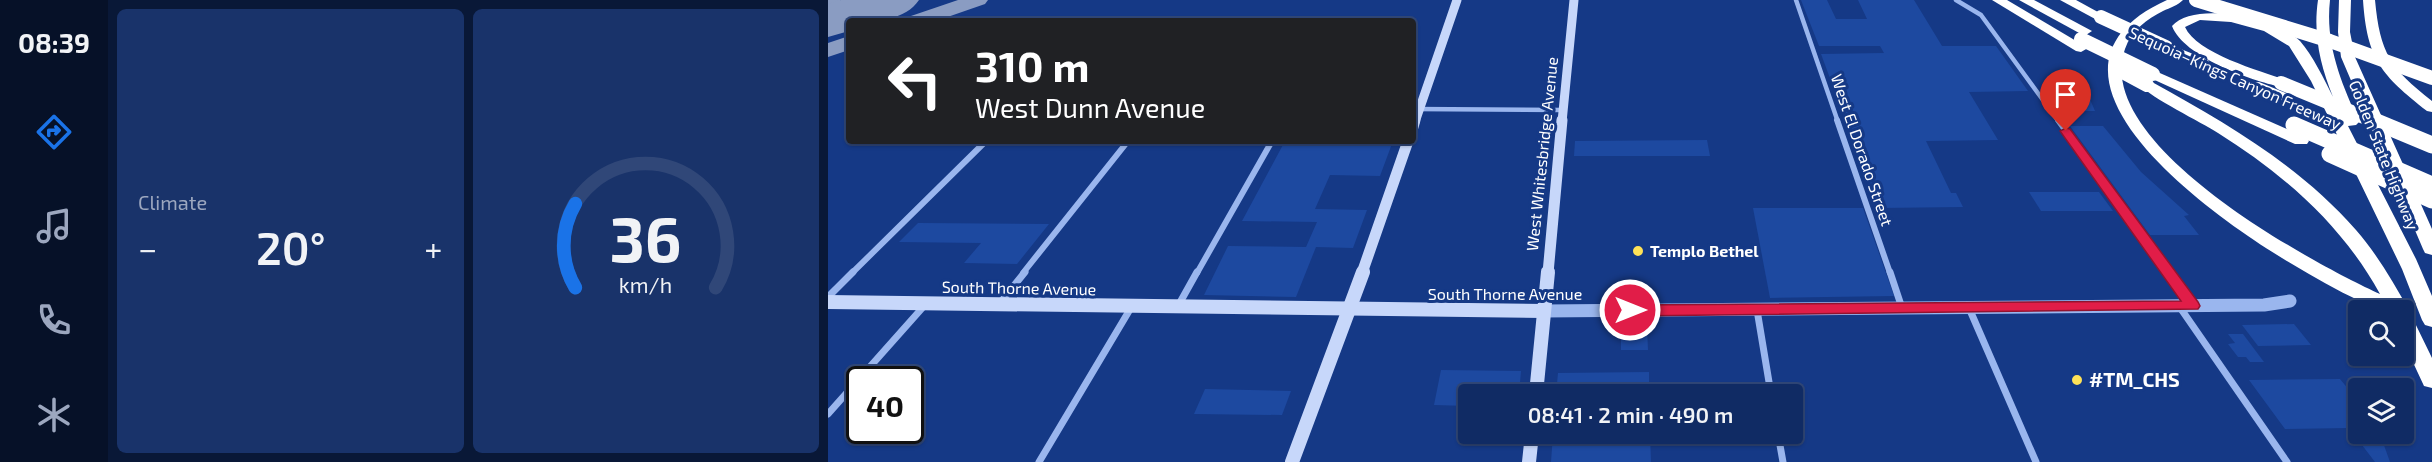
<!DOCTYPE html>
<html lang="en">
<head>
<meta charset="utf-8">
<style>
  body { margin:0; font-family:"Exo 2",sans-serif; background:#19336a; color:#f1f3f6; height:100vh; display:flex; flex-direction:column; font-size:22px; white-space:nowrap }
  * { box-sizing:border-box; margin:0 }
  p { font-size:20px; color:#9ca7bf }
  .icon { flex:none; width:33px; height:33px; fill:none; stroke:currentColor; stroke-width:2; stroke-linecap:round; stroke-linejoin:round }
  .map { position:relative; flex:1; overflow:hidden }
  .panel { display:flex; flex-direction:column; gap:9px; padding:9px; background:#091837; width:720px }
  .panel>* { flex:none }
  .guide { position:absolute; left:18px; top:18px; width:570px; height:126px; border-radius:6px; box-shadow:0 2px 4px #0004,0 0 0 2px #304778; background:#202124; color:#fff; overflow:hidden }
  .controls { position:absolute; left:1520px; top:300px; display:grid; gap:12px }
  .controls a { display:grid; place-items:center; width:66px; height:66px; border-radius:6px; background:#102b64; box-shadow:0 2px 4px #0004,0 0 0 2px #304778; font-size:30px }
  .speed { position:absolute; left:18px; top:366px; display:flex; gap:12px; font-size:30px; font-weight:700; text-align:center }
  .speed>* { display:grid; place-content:center; width:78px; height:78px; border-radius:50%; background:#102b64; box-shadow:0 2px 4px #0004,0 0 0 2px #304778; line-height:1 }
  .speed .limit { border:3px solid #111; border-radius:9px; background:#fff; color:#111 }
  .pin { position:absolute; display:grid; place-items:center; width:51px; height:51px; color:#fff; margin:-62px -26px; border-radius:50% 50% 50% 0; rotate:-45deg; box-shadow:0 0 6px #0007 }
  .pin .icon { rotate:45deg }
  .me { position:absolute; width:66px; margin:-33px; rotate:90deg; stroke-linejoin:round; filter:drop-shadow(0 0 4px #0008) }
  .turn { display:flex; align-items:center; gap:21px; height:126px; padding:0 30px; font-size:27px }
  .turn .icon { width:78px; height:78px; stroke-width:2.5 }
  .turn b { display:block; font-size:42px; line-height:51px }
  .big { font-size:45px; font-weight:600; line-height:1.1 }
  .panel .widget { flex:1; display:flex; flex-direction:column; justify-content:center; gap:9px; min-width:0; padding:0 21px; border-radius:9px; background:#19336a }
  .panel .dial { align-items:center; gap:0 }
  .dial svg { height:156px; overflow:visible; fill:none; stroke:#304778; stroke-width:7; stroke-linecap:round; text-anchor:middle }
  .dial text { fill:#f1f3f6; stroke:none }
  .heat { display:flex; justify-content:space-between; align-items:center; font-size:33px; direction:ltr }
  .panel .tiles { flex:1; display:grid; gap:9px; grid-template-columns:repeat(2,1fr) }
  .trip { position:absolute; left:630px; top:384px; width:345px; height:60px; border-radius:6px; background:#102b64; box-shadow:0 2px 4px #0004,0 0 0 2px #304778; font-weight:600; line-height:60px; text-align:center }
  main { display:flex; flex:1; min-height:0 }
  .tabs { display:flex; flex-direction:column; width:108px; justify-content:space-around; align-items:center; background:#061128; color:#9ca7bf }
  .tabs .icon { width:42px; height:42px }
  .tabs .active { color:#1a73e8 }
  .tabs b { font-size:27px; color:#f1f3f6 }
  .map>svg:first-child { display:block }
  .green { fill:#1d49a0 }
  .lines { fill:none; stroke-linecap:round; stroke-linejoin:round }
  .taxiway { fill:#8a9cc2; fill-rule:evenodd }
  .runway { fill:#8a9cc2; fill-rule:evenodd }
  .minor-far2 { stroke:#9ab6ee; stroke-width:4.5 }
  .minor-far1 { stroke:#9ab6ee; stroke-width:6 }
  .minor { stroke:#9ab6ee; stroke-width:7 }
  .tertiary { stroke:#9ab6ee; stroke-width:13 }
  .secondary-far2 { stroke:#c7d7fa; stroke-width:9 }
  .secondary-far1 { stroke:#c7d7fa; stroke-width:11 }
  .secondary { stroke:#c7d7fa; stroke-width:14 }
  .motorway { fill:#fff; fill-rule:evenodd }
  .motorway-bridge-far1 { stroke:#fff; stroke-width:14 }
  .motorway-bridge { stroke:#fff; stroke-width:17 }
  .route { fill:#e11d48; stroke:#92132f; stroke-width:1.5 }
  .poi-dot { fill:#ffe257; stroke:#153986; stroke-width:2 }
  .labels { text-anchor:middle; stroke-width:6; stroke-linejoin:round; paint-order:stroke }
  .street-label { font-size:16px; fill:#fff; stroke:#153986 }
  .poi-label { font-size:16px; font-weight:bold; fill:#fff; stroke:#153986; text-anchor:start }
  .near-poi-label { font-size:20px; font-weight:bold; fill:#fff; stroke:#153986; text-anchor:start }
</style>
</head>
<body>
<main>
<nav class="tabs">
<b>08:39</b>
<svg class="icon active" aria-label="directions" viewBox="0 0 24 24"><path d="M12 3l9 9-9 9-9-9zM9 14v-3h6M13 9l2 2-2 2"/></svg>
<svg class="icon" aria-label="music" viewBox="0 0 24 24"><path d="M9 18V5l10-2v13"/><circle cx="6" cy="18" r="3"/><circle cx="16" cy="16" r="3"/></svg>
<svg class="icon" aria-label="phone" viewBox="0 0 24 24"><path d="M5 4h4l2 5-3 2q2 4 5 5l2-3 5 2v4C11 20 4 13 5 4z"/></svg>
<svg class="icon" aria-label="climate" viewBox="0 0 24 24"><path d="M12 3v18M4 7l16 10M4 17L20 7"/></svg>
</nav>
<section class="panel">
<div class="tiles">
<div class="widget"><p>Climate</p>
<div class="heat"><a>−</a><b class="big">20°</b><a>+</a></div>
</div>
<div class="widget dial"><svg viewBox="0 0 100 80">
<path d="M14 69A42 42 0 1 1 86 69"/>
<path d="M14 69A42 42 0 0 1 14 26" stroke="#1a73e8"/>
<text x="50" y="56" font-size="32" font-weight="700">36</text>
<text x="50" y="72" font-size="11">km/h</text>
</svg></div>
</div>
</section>
<div class="map">
<svg width="1604" height="462" viewBox="0 0 1604 462">
  <rect width="100%" height="100%" fill="#153986"/>
  <g class="green">
    <polygon points="973,0 999,0 1008,19 1039,19 1030,0 1086,0 1114,46 1168,46 1200,91 1141,92 1170,140 1098,141 1123,193 1128,193 1135,207 1050,208 993,54 1056,53 1052,46 991,46"/>
    <polygon points="1221,97 1261,97 1267,111 1231,111"/>
    <polygon points="1242,126 1275,126 1313,172 1361,215 1356,216 1371,235 1322,235"/>
    <polygon points="879,140 882,156 746,156 747,141"/>
    <polygon points="457,141 565,141 552,176 502,175 487,209 539,210 525,248 488,247 468,297 376,295 400,246 478,247 489,222 414,221"/>
    <polygon points="1201,192 1271,192 1285,211 1213,211"/>
    <polygon points="925,208 1035,208 1066,296 942,298"/>
    <polygon points="90,223 221,224 189,264 136,263 153,243 71,242"/>
    <polygon points="1466,324 1483,345 1430,346 1414,325"/>
    <polygon points="793,327 819,327 820,350 793,350"/>
    <polygon points="1400,334 1415,334 1436,362 1422,362 1418,357 1410,357 1400,344 1407,343"/>
    <polygon points="613,370 693,371 691,394 640,394 640,406 606,405"/>
    <polygon points="821,372 821,394 728,394 730,373"/>
    <polygon points="1512,379 1530,401 1530,434 1552,434 1562,462 1547,462 1521,428 1457,429 1421,380"/>
    <polygon points="377,389 463,391 454,415 366,414"/>
    <polygon points="725,434 822,434 823,462 723,462"/>
  </g>
  <g class="lines">
    <g class="taxiway">
      <polygon points="0,0 13,0 10,4 0,7"/>
      <polygon points="130,0 160,0 157,4 108,21 76,21 80,17"/>
      <polygon points="21,36 21,50 0,57 0,43"/>
    </g>
    <path class="runway" d="M13,0H91C76,22 46,21 21,21V31L0,37V4Z"/>
    <g class="minor-far2">
      <polyline points="968,0 1010,122"/>
      <polyline points="1128,0 1153,15 1231,122"/>
      <polyline points="585,109 734,110"/>
    </g>
    <g class="minor-far1">
      <polyline points="1009,120 1062,273"/>
      <polyline points="1230,120 1341,273"/>
      <polyline points="24,273 158,141"/>
      <polyline points="195,273 300,141"/>
      <polyline points="369,273 444,141"/>
    </g>
    <g class="minor">
      <polyline points="1062,272 1074,308"/>
      <polyline points="1340,272 1364,305"/>
      <polyline points="0,297 25,272"/>
      <polyline points="172,303 197,272"/>
      <polyline points="350,306 369,272"/>
      <polyline points="1351,306 1459,462"/>
      <polyline points="1141,308 1208,462"/>
      <polyline points="929,310 943,394"/>
      <polyline points="0,414 96,306"/>
      <polyline points="950,434 955,462"/>
      <polyline points="211,462 304,306"/>
    </g>
    <polyline class="tertiary" points="716,311 1436,305 1462,301"/>
    <g class="secondary-far2">
      <polyline points="587,122 629,0"/>
      <polyline points="734,122 746,0"/>
    </g>
    <g class="secondary-far1">
      <polyline points="585,127 587,120"/>
      <polyline points="534,273 580,141"/>
      <polyline points="720,273 734,120"/>
    </g>
    <g class="secondary">
      <polyline points="0,302 716,311"/>
      <polyline points="708,394 720,272"/>
      <polyline points="464,462 535,272"/>
      <polyline points="701,462 704,434"/>
    </g>
    <g class="motorway">
      <polygon points="1164,0 1179,0 1260,48 1253,52 1248,51"/>
      <polygon points="1191,0 1206,0 1264,31 1258,35 1253,34"/>
      <polygon points="1232,0 1248,0 1279,17 1273,21 1269,20"/>
      <path d="M1339,0H1355C1350,5 1342,8 1335,11C1319,19 1303,31 1297,49C1263,144 1484,263 1552,294C1514,225 1457,175 1390,133C1373,122 1323,98 1312,85L1319,81L1324,82C1398,123 1471,165 1528,230C1549,254 1565,282 1581,310L1579,313L1585,319L1604,358V388L1596,386L1575,341V310C1568,310 1559,312 1552,310C1545,309 1538,304 1532,301C1508,290 1486,277 1464,264C1389,220 1178,73 1339,0Z"/>
      <path d="M1490,0H1502C1497,44 1513,82 1531,122L1528,125L1520,126L1588,259L1604,296V327L1597,325L1594,320L1574,269L1483,81L1461,46L1436,31L1403,22L1372,20L1357,27C1368,53 1432,71 1458,80L1460,83L1458,86L1453,87C1422,80 1356,57 1344,26C1366,0 1450,18 1472,41C1485,56 1496,79 1505,97C1492,65 1485,34 1490,0Z"/>
      <polygon points="1511,0 1523,0 1522,32 1527,57 1604,229 1604,255 1597,253 1595,249 1513,57 1510,32"/>
      <path d="M1535,0H1547C1552,53 1562,68 1604,101V112L1599,111C1553,75 1539,59 1535,0Z"/>
      <polygon points="1338,43 1380,60 1382,63 1375,67 1370,66 1333,50 1331,47"/>
      <polygon points="1325,70 1479,138 1481,141 1479,144 1467,144 1320,77 1318,74 1320,71"/>
      <polygon points="1431,82 1465,96 1467,99 1460,103 1426,89 1424,86 1426,83"/>
    </g>
    <g class="motorway-bridge-far1">
      <polyline points="1368,0 1502,41 1604,78"/>
      <polyline points="1273,17 1338,47"/>
      <polyline points="1253,39 1325,74"/>
      <polyline points="1293,71 1319,85"/>
      <polyline points="1453,83 1548,122"/>
    </g>
    <g class="motorway-bridge">
      <polyline points="1544,120 1604,145"/>
      <polyline points="1466,125 1604,185"/>
      <polyline points="1502,154 1604,200"/>
    </g>
  </g>
  <polygon class="route" points="1238,128 1242,129 1370,302 1372,306 1370,309 802,316 794,310 802,305 1353,301 1232,131"/>
  <g class="poi-dot">
    <circle cx="810" cy="251" r="6"/>
    <circle cx="1249" cy="380" r="6"/>
  </g>
  <g class="labels">
    <g class="street-label">
      <text transform="translate(1407 78) rotate(24)" y="6">Sequoia–Kings Canyon Freeway</text>
      <text transform="translate(1034 150) rotate(71)" y="6">West El Dorado Street</text>
      <text transform="translate(714 154) rotate(-84)" y="6">West Whitesbridge Avenue</text>
      <text transform="translate(1556 155) rotate(68)" y="6">Golden State Highway</text>
      <text transform="translate(191 288) rotate(1)" y="6">South Thorne Avenue</text>
      <text x="677" y="300">South Thorne Avenue</text>
    </g>
    <g class="poi-label">
      <text x="822" y="257">Templo Bethel</text>
    </g>
    <g class="near-poi-label">
      <text x="1261" y="387">#TM_CHS</text>
    </g>
  </g>
</svg>
<div class="controls">
<a><svg class="icon" aria-label="search" viewBox="0 0 24 24"><circle cx="10" cy="10" r="6"/><path d="M15 15l6 6"/></svg></a>
<a><svg class="icon" aria-label="layers" viewBox="0 0 24 24"><path d="M12 4l9 5-9 5-9-5zM3 14l9 5 9-5"/></svg></a>
</div>
<div class="speed"><div class="limit">40</div></div>
<div class="pin" style="left:1238px;top:131px;background:#d93025"><svg class="icon" aria-label="arrive" viewBox="0 0 24 24"><path d="M6 21V4h12l-3 4 3 4H6"/></svg></div>
<svg class="me" style="left:802px;top:310px" viewBox="-20 -20 40 40"><circle r="17" fill="#e11d48" stroke="#fff" stroke-width="3"/><path d="M0-11L8 9 0 5-8 9z" fill="#fff"/></svg>
<div class="trip">08:41 · 2 min · 490 m</div>
<div class="guide">
<div class="turn"><svg class="icon" aria-label="left" viewBox="0 0 24 24"><path d="M17 20v-9H6M10 6l-5 5 5 5"/></svg><div><b>310 m</b>West Dunn Avenue</div></div>
</div>
</div>
</main>
</body>
</html>
